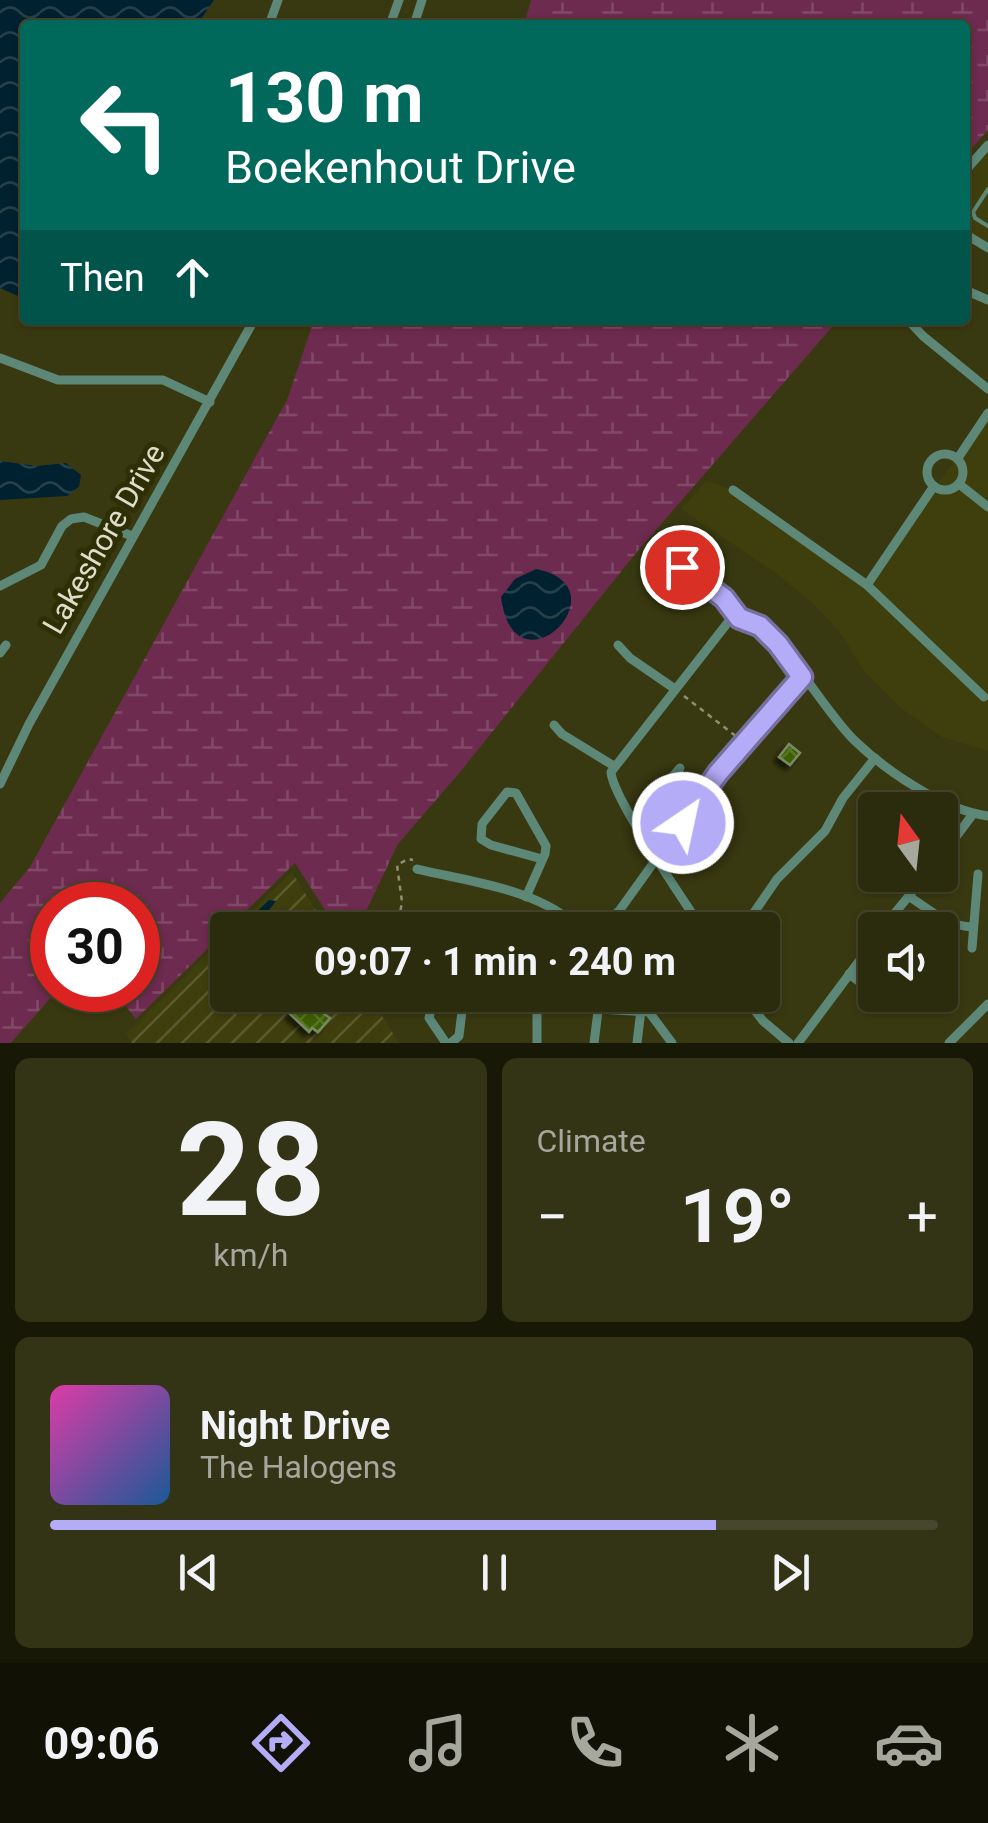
<!DOCTYPE html>
<html lang="en">
<head>
<meta charset="utf-8">
<style>
  body { margin:0; font-family:Roboto,sans-serif; background:#333316; color:#f1f3f6; height:100vh; display:flex; flex-direction:column; font-size:38px; white-space:nowrap }
  * { box-sizing:border-box; margin:0 }
  p { font-size:32px; color:#a6a79d }
  .icon { flex:none; width:55px; height:55px; fill:none; stroke:currentColor; stroke-width:2; stroke-linecap:round; stroke-linejoin:round }
  .map { position:relative; height:1043px; overflow:hidden }
  .panel { display:flex; flex-direction:column; gap:15px; padding:15px; background:#181807; flex:1 }
  .panel>* { flex:none }
  .hud { position:absolute; left:20px; top:20px; width:950px; height:305px; border-radius:10px; box-shadow:0 2px 8px #0004,0 0 0 2px #47472e; background:#00695c; color:#fff; overflow:hidden }
  .needle { width:65px; rotate:345deg }
  .controls { position:absolute; left:858px; top:792px; display:grid; gap:20px }
  .controls a { display:grid; place-items:center; width:100px; height:100px; border-radius:10px; background:#2b2b0d; box-shadow:0 2px 8px #0004,0 0 0 2px #47472e; font-size:50px }
  .speed { position:absolute; left:30px; top:882px; display:flex; gap:20px; font-size:50px; font-weight:700; text-align:center }
  .speed>* { display:grid; place-content:center; width:130px; height:130px; border-radius:50%; background:#2b2b0d; box-shadow:0 2px 8px #0004,0 0 0 2px #47472e; line-height:1 }
  .speed .limit { border:15px solid #d22; background:#fff; color:#111 }
  .pin { position:absolute; display:grid; place-items:center; width:85px; height:85px; color:#fff; margin:-42px; border:5px solid #fff; border-radius:50%; box-shadow:0 2px 10px #0007 }
  .me { position:absolute; width:110px; margin:-55px; rotate:34deg; stroke-linejoin:round; filter:drop-shadow(0 0 8px #0008) }
  .turn { display:flex; align-items:center; gap:35px; height:210px; padding:0 40px; font-size:45px }
  .turn .icon { width:130px; height:130px; stroke-width:2.5 }
  .turn b { display:block; font-size:70px; line-height:85px }
  .then { display:flex; align-items:center; height:95px; padding:0 40px; background:#0003; gap:20px; font-size:38px }
  .big { font-size:75px; font-weight:700; line-height:1.1 }
  .panel .tile { flex:1; display:flex; flex-direction:column; justify-content:center; gap:15px; min-width:0; padding:0 35px; border-radius:15px; background:#333316 }
  .panel .dial { align-items:center; gap:0 }
  .dial b { font-size:130px; line-height:1 }
  .song { display:flex; align-items:center; gap:30px }
  .cover { width:120px; height:120px; border-radius:15px; background:linear-gradient(135deg,hsl(320 70% 55%),hsl(210 70% 35%)) }
  .played { height:10px; border-radius:5px; background:linear-gradient(90deg,#b5acf8 75%,#47472e 75%) }
  .keys { display:flex; justify-content:space-around; direction:ltr }
  .heat { display:flex; justify-content:space-between; align-items:center; font-size:55px; direction:ltr }
  .panel .tiles { flex:1; display:grid; gap:15px; grid-template-columns:1fr 1fr }
  .tile:last-child { grid-column:span 2 }
  .trip { position:absolute; left:210px; top:912px; width:570px; height:100px; border-radius:10px; background:#2b2b0d; box-shadow:0 2px 8px #0004,0 0 0 2px #47472e; font-weight:700; line-height:100px; text-align:center }
  .dock { display:flex; height:160px; justify-content:space-around; align-items:center; background:#111105; color:#a6a79d }
  .dock .icon { width:70px; height:70px }
  .dock .active { color:#b5acf8 }
  .dock b { font-size:45px; color:#f1f3f6 }
  .map>svg:first-child { display:block }
  .built { fill:#3f3f0d }
  .industrial { fill:url(#industrial-furrows) }
  .wetland { fill:url(#wetland-marsh) }
  .water { fill:url(#water-waves) }
  .building { fill:url(#building-cross-hatch); stroke:#788a65; stroke-width:2.5; filter:url(#shadow) }
  .lines { fill:none; stroke-linecap:round; stroke-linejoin:round }
  .path { stroke:#8f9072; stroke-width:2.5; stroke-dasharray:5 5; stroke-linecap:butt }
  .service { stroke:#5d8878; stroke-width:4 }
  .minor { stroke:#5d8878; stroke-width:9 }
  .route-casing { stroke:#7670a1; stroke-width:25 }
  .route { stroke:#b5acf8; stroke-width:18 }
  .labels { text-anchor:middle; stroke-width:10; stroke-linejoin:round; paint-order:stroke }
  .street-label { font-size:30px; fill:#dddec9; stroke:#2f2f06 }
</style>
</head>
<body>
<div class="map">
<svg width="988" height="1043" viewBox="0 0 988 1043">
  <defs>
    <pattern id="industrial-furrows" width="10" height="10" patternUnits="userSpaceOnUse" patternTransform="scale(2.5)"><rect width="10" height="10" fill="#3f3f0d"/><path d="M-1 1l2-2M0 10L10 0M9 11l2-2" fill="none" stroke="#5a5a2f"/></pattern>
    <pattern id="wetland-marsh" width="20" height="14" patternUnits="userSpaceOnUse" patternTransform="scale(2.5)"><rect width="20" height="14" fill="#6d2b4f"/><path d="M1 5h8M5 5V1M11 12h8M15 12V8" fill="none" stroke="#814967"/></pattern>
    <pattern id="water-waves" width="16" height="10" patternUnits="userSpaceOnUse" patternTransform="scale(2.5)"><rect width="16" height="10" fill="#00212f"/><path d="M0 5q4-4 8 0t8 0" fill="none" stroke="#25414c"/></pattern>
    <pattern id="building-cross-hatch" width="8" height="8" patternUnits="userSpaceOnUse" patternTransform="scale(2.5)"><rect width="8" height="8" fill="#3d5f00"/><path d="M0 0l8 8M0 8l8-8" fill="none" stroke="#597624"/></pattern>
    <filter id="shadow"><feDropShadow dx="-4.5" dy="4.5" stdDeviation="2.5" flood-color="#0009"/></filter>
  </defs>
  <rect width="100%" height="100%" fill="#393911"/>
  <g class="built">
    <polygon points="988,145 988,248 965,234 965,171"/>
    <polygon points="988,413 988,751 942,737 901,708 863,670 842,635 814,604 773,571 681,509 706,481 733,490 867,584"/>
  </g>
  <g class="industrial">
    <polygon points="292,872 328,930 233,930"/>
    <polygon points="227,935 228,995 369,995 399,1043 132,1043 126,1034"/>
  </g>
  <g class="wetland">
    <polygon points="531,0 988,0 988,130 965,156 965,25 524,25"/>
    <polygon points="314,320 838,320 636,553 460,772 398,844 357,930 338,930 295,863 136,1019 113,990 138,990 138,905 52,905 52,990 64,990 52,996 11,1043 0,1043 0,903 30,867 287,400"/>
  </g>
  <g class="water">
    <polygon points="0,0 214,0 197,25 25,25 25,299 0,288"/>
    <polygon points="0,461 37,466 66,463 81,475 79,487 67,496 0,500"/>
    <path d="M536,569C627,587 514,700 501,597L515,579Z"/>
    <polygon points="269,900 276,901 263,918 266,930 238,930"/>
  </g>
  <g class="building">
    <polygon points="789,744 800,753 790,765 779,757"/>
    <polygon points="302,999 330,1018 318,1032 312,1028 309,1032 290,1014"/>
  </g>
  <g class="lines">
    <g class="path">
      <polyline points="684,696 737,737"/>
      <polyline points="397,930 402,902 397,865 408,859 413,860"/>
    </g>
    <polyline class="service" points="988,189 973,212 975,218 988,226"/>
    <g class="minor">
      <polyline points="269,25 278,0"/>
      <polyline points="390,25 399,0"/>
      <polyline points="414,25 422,0"/>
      <polyline points="965,171 988,145"/>
      <polyline points="965,234 988,248"/>
      <polyline points="965,290 988,300"/>
      <polyline points="908,320 923,336 988,389"/>
      <polyline points="0,358 58,380 163,380 210,402"/>
      <circle cx="945" cy="472" r="18"/>
      <polyline points="958,458 988,413"/>
      <polyline points="959,484 988,507"/>
      <polyline points="733,490 867,585 984,697"/>
      <polyline points="682,567 724,598 739,619"/>
      <polyline points="867,585 934,486"/>
      <polyline points="0,586 41,565 62,526 71,519 84,517 132,536"/>
      <polyline points="618,645 630,658 675,689"/>
      <polyline points="0,653 6,645"/>
      <polyline points="554,725 562,734 614,766"/>
      <polyline points="0,784 29,724 254,320"/>
      <polyline points="634,821 680,768"/>
      <polyline points="940,858 973,814"/>
      <path d="M417,869C471,882 541,889 581,930"/>
      <polyline points="526,897 545,854 546,846 516,793 507,792 482,824 481,839 491,845 542,859"/>
      <path d="M910,897C931,911 947,926 973,927"/>
      <polyline points="594,930 619,911 718,773 802,677"/>
      <path d="M703,930C685,902 612,797 611,772L729,621C738,619 744,618 752,622C783,636 824,711 854,740C886,771 943,810 988,816"/>
      <polyline points="742,930 777,879 825,831 843,798 875,758"/>
      <polyline points="881,930 926,875"/>
      <polyline points="972,948 978,874"/>
      <polyline points="849,974 875,993"/>
      <polyline points="434,995 429,1018 446,1043"/>
      <polyline points="537,995 537,1043"/>
      <polyline points="743,995 763,1021 789,1043"/>
      <polyline points="877,995 888,1004"/>
      <polyline points="599,1009 649,1012 672,1043"/>
      <polyline points="451,1043 459,1036 464,995"/>
      <polyline points="594,1043 600,995"/>
      <polyline points="637,1043 641,1010"/>
      <polyline points="798,1043 875,940"/>
      <polyline points="949,1043 988,1004"/>
    </g>
  </g>
  <g class="lines">
    <g class="route-casing">
      <polyline id="route" points="682,567 724,598 739,618 760,626 778,644 802,677 718,773 683,823"/>
    </g>
    <use href="#route" class="route"/>
  </g>
  <g class="labels">
    <g class="street-label">
      <text transform="translate(104 539) rotate(-60)" y="10">Lakeshore Drive</text>
    </g>
  </g>
</svg>
<div class="controls">
<a><svg class="needle" viewBox="-14 -14 28 28"><path d="M0-13l5 13h-10z" fill="#e53935"/><path d="M0 13l5-13h-10z" fill="#a6a79d"/></svg></a>
<a><svg class="icon" aria-label="sound" viewBox="0 0 24 24"><path d="M4 9h4l5-4v14l-5-4H4zM17 9q2 3 0 6"/></svg></a>
</div>
<div class="speed"><div class="limit">30</div></div>
<div class="pin" style="left:682px;top:567px;background:#d93025"><svg class="icon" aria-label="arrive" viewBox="0 0 24 24"><path d="M6 21V4h12l-3 4 3 4H6"/></svg></div>
<svg class="me" style="left:683px;top:823px" viewBox="-20 -20 40 40"><circle r="17" fill="#b5acf8" stroke="#fff" stroke-width="3"/><path d="M0-11L8 9 0 5-8 9z" fill="#fff"/></svg>
<div class="trip">09:07 · 1 min · 240 m</div>
<div class="hud">
<div class="turn"><svg class="icon" aria-label="left" viewBox="0 0 24 24"><path d="M17 20v-9H6M10 6l-5 5 5 5"/></svg><div><b>130 m</b>Boekenhout Drive</div></div>
<div class="then">Then<svg class="icon" aria-label="ahead" viewBox="0 0 24 24"><path d="M12 20V5M6 11l6-6 6 6"/></svg></div>
</div>
</div>
<section class="panel">
<div class="tiles">
<div class="tile dial"><b>28</b><p>km/h</p></div>
<div class="tile"><p>Climate</p>
<div class="heat"><a>−</a><b class="big">19°</b><a>+</a></div>
</div>
<div class="tile">
<div class="song"><i class="cover"></i><div><b>Night Drive</b><p>The Halogens</p></div></div>
<div class="played"></div>
<div class="keys"><svg class="icon" aria-label="previous" viewBox="0 0 24 24"><path d="M18 5L8 12l10 7zM5 5v14"/></svg><svg class="icon" aria-label="pause" viewBox="0 0 24 24"><path d="M8 5v14M16 5v14"/></svg><svg class="icon" aria-label="next" viewBox="0 0 24 24"><path d="M6 5l10 7-10 7zM19 5v14"/></svg></div>
</div>
</div>
</section>
<nav class="dock">
<b>09:06</b>
<svg class="icon active" aria-label="directions" viewBox="0 0 24 24"><path d="M12 3l9 9-9 9-9-9zM9 14v-3h6M13 9l2 2-2 2"/></svg>
<svg class="icon" aria-label="music" viewBox="0 0 24 24"><path d="M9 18V5l10-2v13"/><circle cx="6" cy="18" r="3"/><circle cx="16" cy="16" r="3"/></svg>
<svg class="icon" aria-label="phone" viewBox="0 0 24 24"><path d="M5 4h4l2 5-3 2q2 4 5 5l2-3 5 2v4C11 20 4 13 5 4z"/></svg>
<svg class="icon" aria-label="climate" viewBox="0 0 24 24"><path d="M12 3v18M4 7l16 10M4 17L20 7"/></svg>
<svg class="icon" aria-label="car" viewBox="0 0 24 24"><path d="M5 17H2v-5l4-1 3-4h7l3 4 3 1v5h-3M9 17h6M6 11h13"/><circle cx="7" cy="17" r="2"/><circle cx="17" cy="17" r="2"/></svg>
</nav>
</body>
</html>
